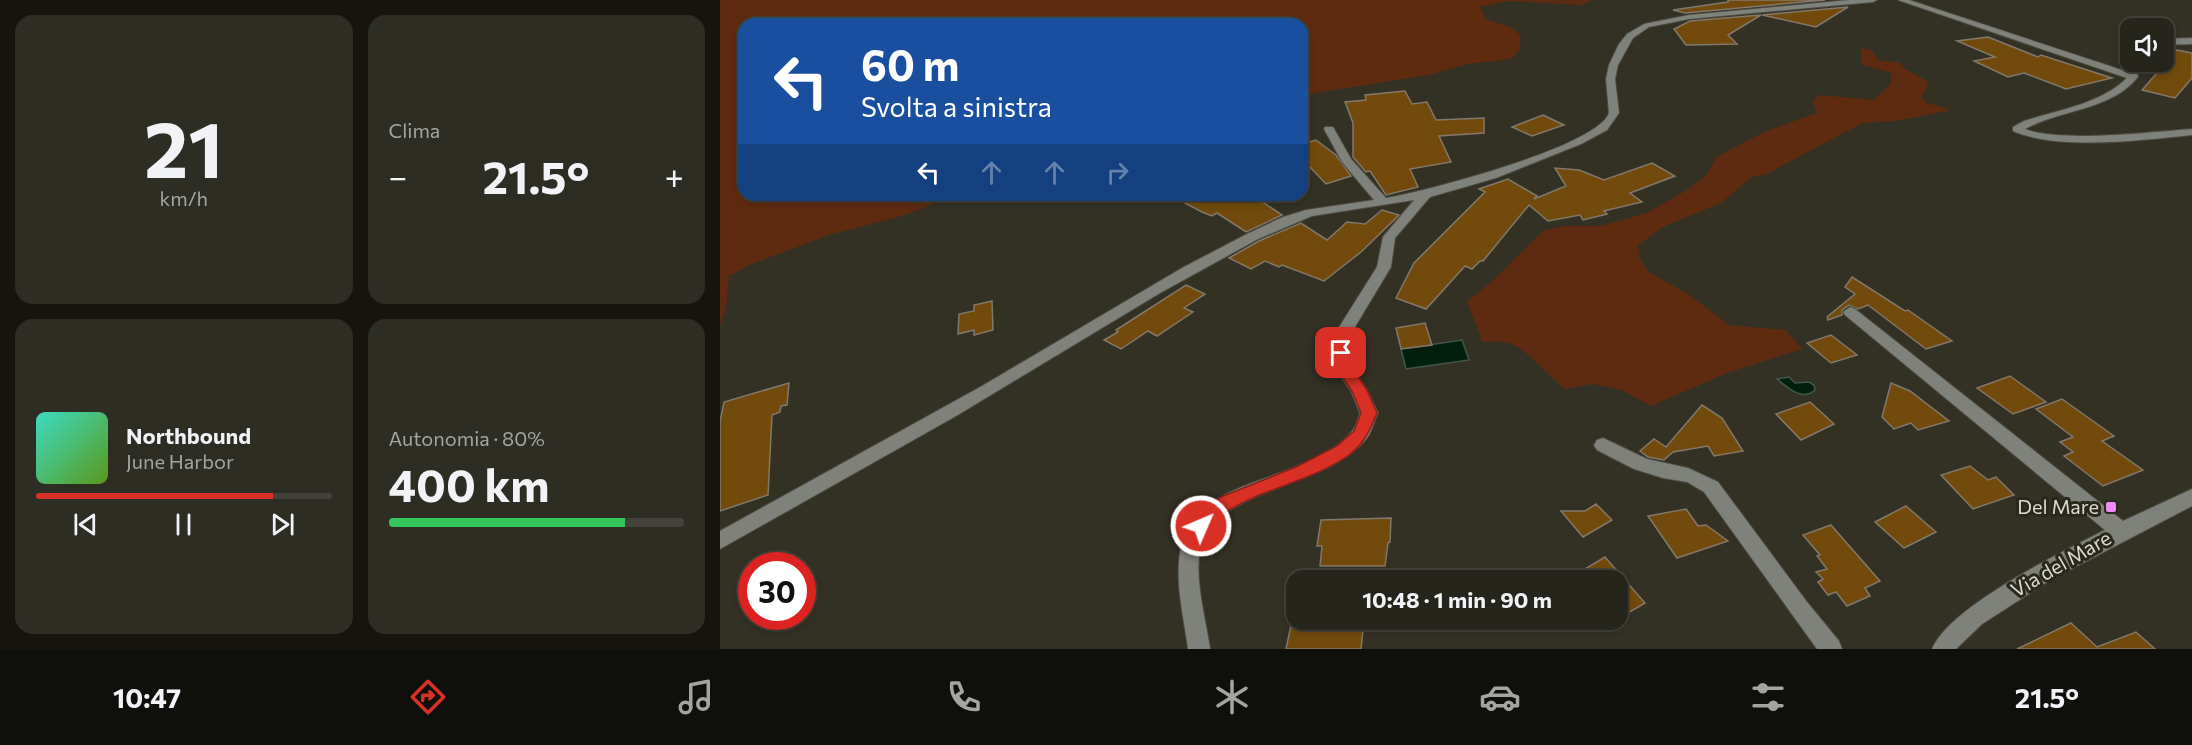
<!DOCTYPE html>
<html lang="it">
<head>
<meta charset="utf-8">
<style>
  body { margin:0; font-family:Commissioner,sans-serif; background:#2e2d24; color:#f1f3f6; height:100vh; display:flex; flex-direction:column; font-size:22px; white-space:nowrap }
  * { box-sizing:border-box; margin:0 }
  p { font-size:20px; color:#a4a5a3 }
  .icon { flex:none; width:33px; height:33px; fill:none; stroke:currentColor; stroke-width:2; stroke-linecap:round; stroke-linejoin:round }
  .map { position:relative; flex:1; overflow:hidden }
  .panel { display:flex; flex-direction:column; gap:15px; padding:15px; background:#15140f; width:720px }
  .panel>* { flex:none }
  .banner { position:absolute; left:18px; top:18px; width:570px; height:183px; border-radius:18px; box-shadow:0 3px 9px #0003,0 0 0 2px #42423a; background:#1a4fa0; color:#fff; overflow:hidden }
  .fabs { position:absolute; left:1400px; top:18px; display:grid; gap:12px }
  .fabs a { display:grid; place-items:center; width:54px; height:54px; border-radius:12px; background:#26251b; box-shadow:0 3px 9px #0003,0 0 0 2px #42423a; font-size:30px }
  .speed { position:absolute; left:18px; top:552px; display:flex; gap:12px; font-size:30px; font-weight:700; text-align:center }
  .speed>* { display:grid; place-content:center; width:78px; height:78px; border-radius:50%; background:#26251b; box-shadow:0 3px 9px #0003,0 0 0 2px #42423a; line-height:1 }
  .speed .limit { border:9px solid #d22; background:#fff; color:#111 }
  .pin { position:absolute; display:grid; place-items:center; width:51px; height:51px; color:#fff; margin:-26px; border-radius:12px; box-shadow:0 3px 9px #0006 }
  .me { position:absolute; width:66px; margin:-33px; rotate:45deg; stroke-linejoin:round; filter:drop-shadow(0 0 4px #0008) }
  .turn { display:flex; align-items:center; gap:21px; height:126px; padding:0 24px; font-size:27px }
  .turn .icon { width:78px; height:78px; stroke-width:2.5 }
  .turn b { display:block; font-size:42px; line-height:51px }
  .lanes { display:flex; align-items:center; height:57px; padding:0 24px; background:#0003; justify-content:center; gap:30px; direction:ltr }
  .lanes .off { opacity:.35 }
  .big { font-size:45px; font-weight:700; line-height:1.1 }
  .panel .card { flex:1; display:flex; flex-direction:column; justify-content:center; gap:9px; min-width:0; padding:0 21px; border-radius:18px; background:#2e2d24 }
  .panel .dial { align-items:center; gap:0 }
  .dial b { font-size:78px; line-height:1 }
  .song { display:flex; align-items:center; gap:18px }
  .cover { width:72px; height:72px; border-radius:9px; background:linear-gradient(135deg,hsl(170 70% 55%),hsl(90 70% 35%)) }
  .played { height:6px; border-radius:3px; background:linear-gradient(90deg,#d93025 80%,#42423a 80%) }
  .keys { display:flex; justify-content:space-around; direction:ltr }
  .heat { display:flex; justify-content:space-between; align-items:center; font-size:33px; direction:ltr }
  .charge { height:9px; border-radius:4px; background:linear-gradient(90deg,#34c759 80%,#42423a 0) }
  .panel .tiles { flex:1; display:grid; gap:15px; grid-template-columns:repeat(2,1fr) }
  .trip { position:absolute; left:566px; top:570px; width:342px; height:60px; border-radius:18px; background:#26251b; box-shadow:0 3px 9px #0003,0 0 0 2px #42423a; font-weight:700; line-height:60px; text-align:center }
  .tab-bar { display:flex; height:96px; justify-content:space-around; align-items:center; background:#0f0f0b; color:#a4a5a3 }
  .tab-bar .icon { width:42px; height:42px }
  .tab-bar .selected { color:#d93025 }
  .tab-bar b { font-size:27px; color:#f1f3f6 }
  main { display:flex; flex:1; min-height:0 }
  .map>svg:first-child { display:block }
  .green { fill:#5e2b10 }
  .water { fill:#001f0d; stroke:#425748; stroke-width:1.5 }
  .building { fill:#724b0c; stroke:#82786b; stroke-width:1.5 }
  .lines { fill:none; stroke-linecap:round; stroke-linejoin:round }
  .minor-casing { stroke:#4e4c40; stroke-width:2 }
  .minor { fill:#7f827b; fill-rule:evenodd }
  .route { fill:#d93025; stroke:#8d1f18; stroke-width:1.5 }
  .poi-dot { fill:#ed8cf9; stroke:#29281a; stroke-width:2 }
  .labels { text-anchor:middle; stroke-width:6; stroke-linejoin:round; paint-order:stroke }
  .near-poi-label { font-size:20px; fill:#dbdad1; stroke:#29281a; text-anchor:end }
  .near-street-label { font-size:20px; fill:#dbdad1; stroke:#29281a }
</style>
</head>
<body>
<main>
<section class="panel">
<div class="tiles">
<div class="card dial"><b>21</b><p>km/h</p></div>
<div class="card"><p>Clima</p>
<div class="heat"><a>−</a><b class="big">21.5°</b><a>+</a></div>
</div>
<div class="card">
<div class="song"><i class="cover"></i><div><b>Northbound</b><p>June Harbor</p></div></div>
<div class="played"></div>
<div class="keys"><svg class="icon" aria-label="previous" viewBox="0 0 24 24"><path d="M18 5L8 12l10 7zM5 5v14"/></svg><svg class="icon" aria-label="pause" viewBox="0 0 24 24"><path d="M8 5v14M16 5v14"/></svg><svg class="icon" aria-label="next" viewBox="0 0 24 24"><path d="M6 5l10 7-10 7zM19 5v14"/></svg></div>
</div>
<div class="card"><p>Autonomia · 80%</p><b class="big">400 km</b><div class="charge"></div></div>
</div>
</section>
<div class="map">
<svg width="1472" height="649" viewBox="0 0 1472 649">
  <rect width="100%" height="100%" fill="#333124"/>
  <g class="green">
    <polygon points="0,0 871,0 871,1 863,5 787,1 760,7 766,19 792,28 800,35 800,49 791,59 748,64 709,75 582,95 582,24 24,24 24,195 227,195 216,203 185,215 109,235 29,265 9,276 6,309 0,325"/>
    <path d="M1141,48L1151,50L1159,61L1179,62L1185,69L1209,82L1201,98L1207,103L1228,109L1227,111L1175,121L1142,123L1045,175L1033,176L1001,203L943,227L918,245L919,258L929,272L971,296L1009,325L1066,330L1082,349L1007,373L931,406L902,390L873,384L845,389C829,377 807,349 791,344C783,341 771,342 762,342L747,301L769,284L823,231L844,226H880L927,213L967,190L987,175L996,157L1046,131L1097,113L1093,101L1099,95L1154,100L1170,85L1172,73L1141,64Z"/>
  </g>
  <g class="water">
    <polygon points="742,340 749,360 686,369 681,349"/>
    <path d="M1069,377L1075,383L1089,382L1094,385L1095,390C1082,402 1067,387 1057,379Z"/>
  </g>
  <g class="building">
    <polygon points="1008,0 1105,0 965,13 953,10 1008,2"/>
    <polygon points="1128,7 1096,27 1042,15"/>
    <polygon points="1041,15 1008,35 1017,44 966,45 954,29 970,21"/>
    <polygon points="1268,37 1318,57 1321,55 1392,78 1346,89 1304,73 1288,77 1254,61 1275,57 1237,41"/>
    <polygon points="1457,50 1472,53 1472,78 1455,98 1422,90"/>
    <polygon points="685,91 692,104 707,102 716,120 764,118 764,133 719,136 731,162 690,169 698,187 666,195 650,171 646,172 633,157 633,123 625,102 646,100 645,95"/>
    <polygon points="823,115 844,125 812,136 792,127"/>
    <polygon points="596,140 616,155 631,176 606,184 588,165 582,167 582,144"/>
    <polygon points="932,163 955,176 910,193 922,202 884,211 887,214 863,220 860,215 828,221 809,205 763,261 760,261 752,269 745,266 706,309 676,298 694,263 765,192 759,189 788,179 817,196 814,199 846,186 835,168 859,170 884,180"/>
    <polygon points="450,195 525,195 544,203 562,215 526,232 497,213 492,216 482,212"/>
    <polygon points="662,210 679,215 641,252 604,281 562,265 559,267 545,261 531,269 509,258 539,241 581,223 607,240 627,222 645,224"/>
    <polygon points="1132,277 1185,311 1188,310 1232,341 1206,349 1148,305 1138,309 1129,305 1122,310 1122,315 1108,320 1107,317 1135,294 1125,287"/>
    <polygon points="466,285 485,294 464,308 473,312 437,336 428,331 401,349 384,340 398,332 396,330"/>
    <polygon points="272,301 273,330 254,335 254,330 238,334 239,314 254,311 254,305"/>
    <polygon points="705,323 712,345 681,349 676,328"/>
    <polygon points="1111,335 1137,355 1111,363 1087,343"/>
    <polygon points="1290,376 1326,402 1293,414 1257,388"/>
    <polygon points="69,383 67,405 61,406 60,412 52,415 48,495 0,511 0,422 4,402"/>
    <polygon points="1171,383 1190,391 1229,421 1198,430 1191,423 1174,429 1162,417"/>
    <polygon points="1342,399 1394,436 1382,441 1423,470 1383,486 1344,456 1353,452 1340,442 1353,437 1316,409"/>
    <polygon points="1090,402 1114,424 1081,440 1056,414"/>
    <polygon points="982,405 1002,418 1023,451 994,456 988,446 953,452 944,460 928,457 920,451 934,439 946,447"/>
    <polygon points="1250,466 1268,480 1276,477 1294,495 1253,509 1221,475"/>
    <polygon points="876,504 892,520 863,537 841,511 865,511"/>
    <polygon points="1186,506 1216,532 1184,548 1155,522"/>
    <polygon points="966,509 978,526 986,525 1008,541 957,558 928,516"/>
    <polygon points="671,518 670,542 668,543 665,566 600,566 602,546 597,546 601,520"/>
    <polygon points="1111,525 1160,581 1145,588 1150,596 1127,606 1116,592 1108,595 1098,582 1103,579 1096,572 1107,569 1097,556 1100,555 1083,535"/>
    <polygon points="885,557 925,603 903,616 897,609 897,580 874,580 865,569"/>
    <polygon points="572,620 644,620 641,649 566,649"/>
    <polygon points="1351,623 1377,647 1416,632 1435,649 1297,649"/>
  </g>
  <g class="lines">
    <g class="minor-casing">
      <g id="minor">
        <path d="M1129,0H1157L1153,2L969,19L929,27L913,38L898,65L895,79L899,113L887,130L861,144L776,178L710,197L675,238L671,267L627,340L630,365L647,390L658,413C654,421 652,431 647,438C609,487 505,487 483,540C471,570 486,618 490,649H468C464,618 455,584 460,553C473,471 590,486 633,430C637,425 638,418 640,413L631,391L614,366L611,340L657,267L663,237L694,200L592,216L538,239L440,293L236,416L0,549V531L262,386L462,268L529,233L563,217L586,210L654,200L622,162L604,129L605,127H613L631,159L666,198C703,192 877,147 889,113L886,79L889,65L899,44L907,34L924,24L969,15Z"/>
        <path d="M1178,0H1189L1408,72L1406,53L1410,50V62H1416L1418,77C1390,111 1341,109 1305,129C1339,143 1433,132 1472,129V135C1422,140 1339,151 1293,131V127L1304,121C1338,110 1381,104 1407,78Z"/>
        <polygon points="1472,38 1472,44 1443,45 1443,39"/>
        <path d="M1130,307L1135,309L1403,521L1472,489V506L1332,579L1262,624L1236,649H1212C1230,606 1342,552 1385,530L1125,315L1123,312Z"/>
        <polygon points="883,438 927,459 968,468 998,482 1087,602 1119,641 1122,649 1097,649 984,492 967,482 943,478 914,469 877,450 874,445 877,440"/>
      </g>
    </g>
    <use href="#minor" class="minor"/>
  </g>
  <path class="route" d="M621,348L628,353L630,365L647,390L657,413C650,430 644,444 629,455C591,482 541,488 503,514C492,521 489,536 475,531L472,526L483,509L501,497L576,467L617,446L634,431L641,413L632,391L615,366L614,353Z"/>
  <rect class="poi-dot" x="1385" y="501" width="12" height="12" rx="3"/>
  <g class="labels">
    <g class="near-poi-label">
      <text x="1379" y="514">Del Mare</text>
    </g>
    <g class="near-street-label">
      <text transform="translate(1341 564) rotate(-30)" y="7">Via del Mare</text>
    </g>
  </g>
</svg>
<div class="fabs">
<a><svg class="icon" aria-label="sound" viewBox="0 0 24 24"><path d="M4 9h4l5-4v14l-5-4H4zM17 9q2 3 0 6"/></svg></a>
</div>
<div class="speed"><div class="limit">30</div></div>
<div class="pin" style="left:621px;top:353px;background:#d93025"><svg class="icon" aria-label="arrive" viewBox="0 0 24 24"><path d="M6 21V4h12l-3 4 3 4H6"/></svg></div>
<svg class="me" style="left:481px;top:526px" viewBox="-20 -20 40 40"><circle r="17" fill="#d93025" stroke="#fff" stroke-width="3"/><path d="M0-11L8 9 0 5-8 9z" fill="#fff"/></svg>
<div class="trip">10:48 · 1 min · 90 m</div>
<div class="banner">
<div class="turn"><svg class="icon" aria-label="left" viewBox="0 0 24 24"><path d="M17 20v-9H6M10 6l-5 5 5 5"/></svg><div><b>60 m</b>Svolta a sinistra</div></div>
<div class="lanes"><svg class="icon" aria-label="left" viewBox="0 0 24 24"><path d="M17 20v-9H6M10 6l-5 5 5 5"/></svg><svg class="icon off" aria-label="ahead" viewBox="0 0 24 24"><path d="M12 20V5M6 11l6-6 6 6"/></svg><svg class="icon off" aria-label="ahead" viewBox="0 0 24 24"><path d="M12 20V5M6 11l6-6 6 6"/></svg><svg class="icon off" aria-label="right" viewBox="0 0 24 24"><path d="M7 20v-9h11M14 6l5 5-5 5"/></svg></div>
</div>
</div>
</main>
<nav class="tab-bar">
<b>10:47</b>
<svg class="icon selected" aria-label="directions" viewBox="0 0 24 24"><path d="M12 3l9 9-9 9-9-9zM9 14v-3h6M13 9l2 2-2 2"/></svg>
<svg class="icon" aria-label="music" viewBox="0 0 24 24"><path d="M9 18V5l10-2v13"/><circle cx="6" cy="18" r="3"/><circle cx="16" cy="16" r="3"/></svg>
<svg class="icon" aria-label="phone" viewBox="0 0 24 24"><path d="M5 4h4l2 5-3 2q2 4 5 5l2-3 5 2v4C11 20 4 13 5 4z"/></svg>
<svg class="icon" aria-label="climate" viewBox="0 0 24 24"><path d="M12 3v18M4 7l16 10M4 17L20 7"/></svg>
<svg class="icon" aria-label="car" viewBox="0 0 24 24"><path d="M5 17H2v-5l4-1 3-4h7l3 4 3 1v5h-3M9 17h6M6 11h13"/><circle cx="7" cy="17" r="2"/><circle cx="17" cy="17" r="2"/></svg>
<svg class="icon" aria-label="filters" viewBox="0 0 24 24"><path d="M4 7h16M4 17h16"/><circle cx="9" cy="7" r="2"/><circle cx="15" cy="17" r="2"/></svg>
<b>21.5°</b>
</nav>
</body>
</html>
